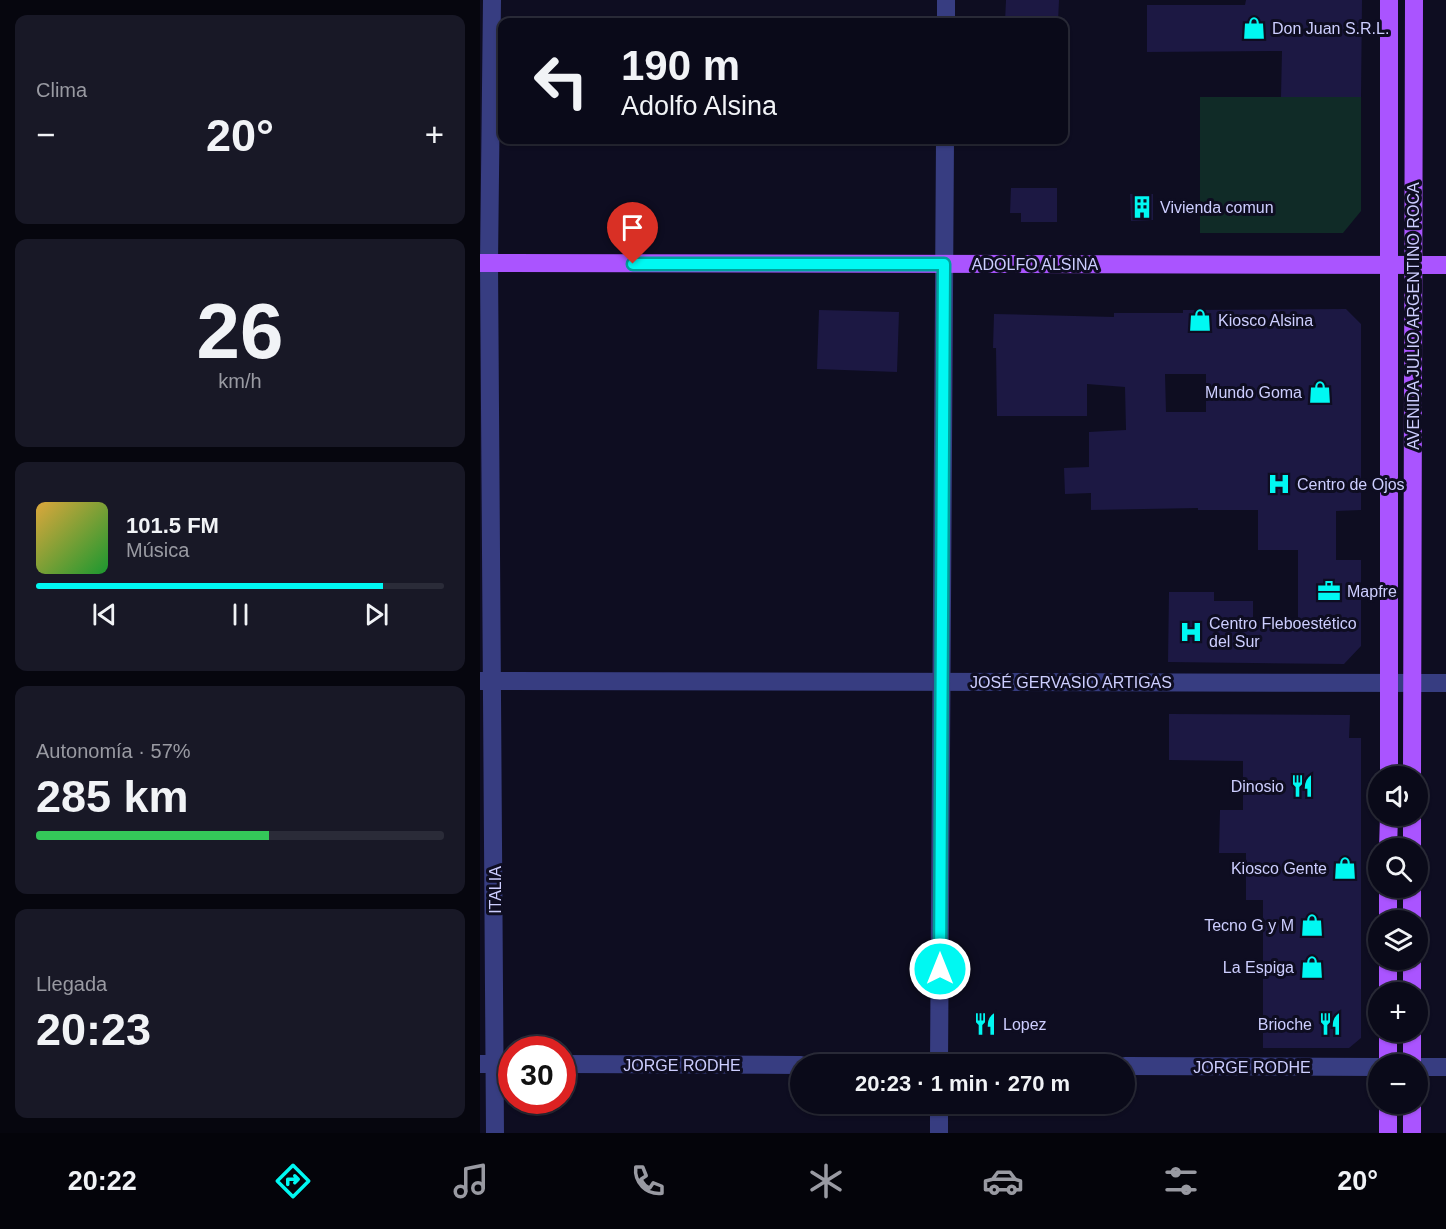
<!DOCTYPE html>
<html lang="es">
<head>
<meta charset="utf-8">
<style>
  body { margin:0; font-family:Arial,sans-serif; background:#181826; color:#f1f3f6; height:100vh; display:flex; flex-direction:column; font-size:22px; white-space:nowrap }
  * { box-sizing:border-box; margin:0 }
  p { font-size:20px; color:#999aa2 }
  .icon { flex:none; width:33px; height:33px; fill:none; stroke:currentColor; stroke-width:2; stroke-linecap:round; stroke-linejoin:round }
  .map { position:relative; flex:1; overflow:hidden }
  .panel { display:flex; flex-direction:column; gap:15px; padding:15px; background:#06060e; width:480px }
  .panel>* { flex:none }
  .guide { position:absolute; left:18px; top:18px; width:570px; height:126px; border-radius:12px; box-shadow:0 2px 4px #0004,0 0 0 2px #2a2b38; background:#0a0a19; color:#f1f3f6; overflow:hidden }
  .tools { position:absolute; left:888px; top:766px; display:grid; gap:12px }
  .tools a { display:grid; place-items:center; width:60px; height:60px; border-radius:50%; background:#0a0a19; box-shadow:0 2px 4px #0004,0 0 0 2px #2a2b38; font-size:30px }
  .speed { position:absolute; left:18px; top:1036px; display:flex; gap:12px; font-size:30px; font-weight:700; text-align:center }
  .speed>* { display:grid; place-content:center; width:78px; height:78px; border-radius:50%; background:#0a0a19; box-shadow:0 2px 4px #0004,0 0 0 2px #2a2b38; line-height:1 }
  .speed .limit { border:9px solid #d22; background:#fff; color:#111 }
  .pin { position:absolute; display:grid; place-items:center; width:51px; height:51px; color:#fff; margin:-62px -26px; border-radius:50% 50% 50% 0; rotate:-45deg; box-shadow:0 0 6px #0007 }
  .pin .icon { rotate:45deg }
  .me { position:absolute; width:66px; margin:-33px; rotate:0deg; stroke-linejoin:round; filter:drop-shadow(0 0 4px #0008) }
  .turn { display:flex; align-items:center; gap:21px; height:126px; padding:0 24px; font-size:27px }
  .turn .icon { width:78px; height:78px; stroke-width:2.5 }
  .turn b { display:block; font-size:42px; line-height:51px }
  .big { font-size:45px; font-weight:700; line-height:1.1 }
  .panel .card { flex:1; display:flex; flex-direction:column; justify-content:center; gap:9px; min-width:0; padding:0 21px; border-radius:12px; background:#181826 }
  .panel .dial { align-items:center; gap:0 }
  .dial b { font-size:78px; line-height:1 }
  .song { display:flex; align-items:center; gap:18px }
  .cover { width:72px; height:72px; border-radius:9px; background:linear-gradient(135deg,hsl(40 70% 55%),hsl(130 70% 35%)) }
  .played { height:6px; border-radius:3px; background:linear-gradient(90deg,#00f8f2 85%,#2a2b38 85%) }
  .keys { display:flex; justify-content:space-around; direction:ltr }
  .heat { display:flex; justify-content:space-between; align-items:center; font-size:33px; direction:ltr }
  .charge { height:9px; border-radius:4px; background:linear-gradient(90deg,#34c759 57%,#2a2b38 0) }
  .trip { position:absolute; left:310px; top:1054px; width:345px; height:60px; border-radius:30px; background:#0a0a19; box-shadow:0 2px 4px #0004,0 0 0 2px #2a2b38; font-weight:700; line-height:60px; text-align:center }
  .tabs { display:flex; height:96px; justify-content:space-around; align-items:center; background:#04040a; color:#999aa2 }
  .tabs .icon { width:42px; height:42px }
  .tabs .selected { color:#00f8f2 }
  .tabs b { font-size:27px; color:#f1f3f6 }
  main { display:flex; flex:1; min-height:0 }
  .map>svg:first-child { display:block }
  .green { fill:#102b27 }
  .building { fill:#1c1843; fill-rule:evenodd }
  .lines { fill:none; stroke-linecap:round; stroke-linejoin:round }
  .minor { stroke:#373d81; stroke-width:18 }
  .major { stroke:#aa54ff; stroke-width:18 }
  .route-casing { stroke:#00a19d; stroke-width:15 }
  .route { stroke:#00f8f2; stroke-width:10 }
  .labels { text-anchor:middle; stroke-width:6; stroke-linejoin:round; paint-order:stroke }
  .poi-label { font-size:16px; fill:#cdceff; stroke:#0e0d21; text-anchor:start }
  .street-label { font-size:16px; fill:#cdceff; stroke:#0e0d21 }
</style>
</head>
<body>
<main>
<section class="panel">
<div class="card"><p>Clima</p>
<div class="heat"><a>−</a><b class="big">20°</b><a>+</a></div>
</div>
<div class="card dial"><b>26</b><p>km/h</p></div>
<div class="card">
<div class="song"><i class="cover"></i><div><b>101.5 FM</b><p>Música</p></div></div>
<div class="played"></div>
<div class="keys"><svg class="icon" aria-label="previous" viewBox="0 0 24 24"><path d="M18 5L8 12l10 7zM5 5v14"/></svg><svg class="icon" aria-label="pause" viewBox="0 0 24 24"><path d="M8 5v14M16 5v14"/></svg><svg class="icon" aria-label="next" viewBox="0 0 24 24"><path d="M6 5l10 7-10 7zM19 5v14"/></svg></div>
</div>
<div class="card"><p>Autonomía · 57%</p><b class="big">285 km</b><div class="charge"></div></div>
<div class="card"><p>Llegada</p><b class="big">20:23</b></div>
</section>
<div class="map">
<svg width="966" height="1133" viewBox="0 0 966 1133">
  <rect width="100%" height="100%" fill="#0e0d21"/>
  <polygon class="green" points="720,97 881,97 881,211 863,233 720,233"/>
  <g class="building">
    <polygon points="526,0 579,0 578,22 525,22"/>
    <polygon points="766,0 882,0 881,97 801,97 802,51 667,52 667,5 765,5"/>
    <polygon points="531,188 577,188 577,222 541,222 541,213 530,213"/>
    <polygon points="650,194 673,194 673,220 651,221"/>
    <path d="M866,309L881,324V510L856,511V560H881V646L864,664L688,662L689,592H734V601H773V620L818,622V550H778V510H718V508L611,510V493L585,494L584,468L609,467V432L646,430L645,387L607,384V416H517L516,348H513L514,314L634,317V313H703V310ZM685,374H726V412H686Z"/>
    <polygon points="339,310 419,312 417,372 337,369"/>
    <polygon points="689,714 870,715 869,738 881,738 881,1038 869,1048 783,1048 783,900 766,900 766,853 739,853 740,810 763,810 763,761 689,760"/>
  </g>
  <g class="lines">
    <g class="minor">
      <polyline points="12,0 9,263 15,1133"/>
      <polyline points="466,22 466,0"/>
      <polyline points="0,681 966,683"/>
      <polyline points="0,1064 32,1064"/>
      <polyline points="82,1064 321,1065"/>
      <polyline points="459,1065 465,140"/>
      <polyline points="645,1066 898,1067"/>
      <polyline points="938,1067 966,1067"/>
      <polyline points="459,1133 459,1104"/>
    </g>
    <g class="major">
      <polyline points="0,263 966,265"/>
      <polyline points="909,777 909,0"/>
      <polyline points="932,777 934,0"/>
      <polyline points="908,849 909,816"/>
      <polyline points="932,849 932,816"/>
      <polyline points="908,921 908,888"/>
      <polyline points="932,921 932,888"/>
      <polyline points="908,993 908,960"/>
      <polyline points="932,993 932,960"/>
      <polyline points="908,1065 908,1032"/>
      <polyline points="932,1065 932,1032"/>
      <polyline points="908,1133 908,1104"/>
      <polyline points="932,1133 932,1104"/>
    </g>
  </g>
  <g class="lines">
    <g class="route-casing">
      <polyline id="route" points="153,264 464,264 460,969"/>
    </g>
    <use href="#route" class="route"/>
  </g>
  <defs>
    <g id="shop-bare" transform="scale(1.8)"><path d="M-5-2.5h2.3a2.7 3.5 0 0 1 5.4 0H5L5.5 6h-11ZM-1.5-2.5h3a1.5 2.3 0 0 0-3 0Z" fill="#00f8f2" stroke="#0e0d21" stroke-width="2.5" paint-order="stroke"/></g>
    <g id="building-bare" transform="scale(1.8)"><path d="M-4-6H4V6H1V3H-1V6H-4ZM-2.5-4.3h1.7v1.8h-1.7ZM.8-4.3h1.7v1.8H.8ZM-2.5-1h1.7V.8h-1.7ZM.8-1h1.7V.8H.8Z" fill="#00f8f2" stroke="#0e0d21" stroke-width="2.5" paint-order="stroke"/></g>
    <g id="hospital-bare" transform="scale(1.8)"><path d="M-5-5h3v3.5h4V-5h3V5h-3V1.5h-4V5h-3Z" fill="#00f8f2" stroke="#0e0d21" stroke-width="2.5" paint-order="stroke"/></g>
    <g id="office-bare" transform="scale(1.8)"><path d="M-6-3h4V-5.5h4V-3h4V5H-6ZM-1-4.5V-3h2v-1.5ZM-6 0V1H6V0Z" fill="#00f8f2" stroke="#0e0d21" stroke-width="2.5" paint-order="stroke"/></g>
    <g id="restaurant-bare" transform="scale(1.8)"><path d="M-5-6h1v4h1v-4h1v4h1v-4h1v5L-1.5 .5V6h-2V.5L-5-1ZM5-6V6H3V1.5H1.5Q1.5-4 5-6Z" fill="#00f8f2" stroke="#0e0d21" stroke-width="2.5" paint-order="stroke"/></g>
  </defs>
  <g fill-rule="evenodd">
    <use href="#shop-bare" x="774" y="28"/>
    <use href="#building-bare" x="662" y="207"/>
    <use href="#shop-bare" x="720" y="320"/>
    <use href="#shop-bare" x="840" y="392"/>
    <use href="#hospital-bare" x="799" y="484"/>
    <use href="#office-bare" x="849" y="591"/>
    <use href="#hospital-bare" x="711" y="632"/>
    <use href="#restaurant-bare" x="822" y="786"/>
    <use href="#shop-bare" x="865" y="868"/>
    <use href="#shop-bare" x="832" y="925"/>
    <use href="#shop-bare" x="832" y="967"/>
    <use href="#restaurant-bare" x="505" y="1024"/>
    <use href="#restaurant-bare" x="850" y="1024"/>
  </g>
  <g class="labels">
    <g class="poi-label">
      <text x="792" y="34">Don Juan S.R.L.</text>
      <text x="680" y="213">Vivienda comun</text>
      <text x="738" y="326">Kiosco Alsina</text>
      <text x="822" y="398" text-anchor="end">Mundo Goma</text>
      <text x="817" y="490">Centro de Ojos</text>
      <text x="867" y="597">Mapfre</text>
      <text x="729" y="629">Centro Fleboestético<tspan x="729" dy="18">del Sur</tspan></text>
      <text x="804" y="792" text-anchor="end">Dinosio</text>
      <text x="847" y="874" text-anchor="end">Kiosco Gente</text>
      <text x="814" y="931" text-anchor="end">Tecno G y M</text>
      <text x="814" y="973" text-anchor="end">La Espiga</text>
      <text x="523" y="1030">Lopez</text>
      <text x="832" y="1030" text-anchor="end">Brioche</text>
    </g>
    <g class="street-label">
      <text x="555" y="270">ADOLFO ALSINA</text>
      <text transform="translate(933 316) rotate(-90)" y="6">AVENIDA JULIO ARGENTINO ROCA</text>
      <text x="591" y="688">JOSÉ GERVASIO ARTIGAS</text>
      <text transform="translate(15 890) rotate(-90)" y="6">ITALIA</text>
      <text x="202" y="1071">JORGE RODHE</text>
      <text x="772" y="1073">JORGE RODHE</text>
    </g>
  </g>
</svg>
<div class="tools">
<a><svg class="icon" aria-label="sound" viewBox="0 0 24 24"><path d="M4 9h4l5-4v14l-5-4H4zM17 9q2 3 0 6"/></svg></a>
<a><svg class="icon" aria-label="search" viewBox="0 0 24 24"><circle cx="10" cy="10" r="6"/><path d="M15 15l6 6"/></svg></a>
<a><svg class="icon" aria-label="layers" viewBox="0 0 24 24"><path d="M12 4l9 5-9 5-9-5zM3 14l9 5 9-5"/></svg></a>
<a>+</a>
<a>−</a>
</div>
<div class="speed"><div class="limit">30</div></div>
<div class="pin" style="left:153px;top:264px;background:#d93025"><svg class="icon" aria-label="arrive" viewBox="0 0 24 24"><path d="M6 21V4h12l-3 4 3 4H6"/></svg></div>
<svg class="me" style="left:460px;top:969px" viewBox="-20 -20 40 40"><circle r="17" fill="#00f8f2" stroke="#fff" stroke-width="3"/><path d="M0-11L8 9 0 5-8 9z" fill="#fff"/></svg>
<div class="trip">20:23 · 1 min · 270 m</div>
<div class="guide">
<div class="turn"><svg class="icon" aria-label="left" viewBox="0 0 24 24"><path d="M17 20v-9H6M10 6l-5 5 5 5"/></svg><div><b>190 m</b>Adolfo Alsina</div></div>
</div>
</div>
</main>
<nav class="tabs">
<b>20:22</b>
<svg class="icon selected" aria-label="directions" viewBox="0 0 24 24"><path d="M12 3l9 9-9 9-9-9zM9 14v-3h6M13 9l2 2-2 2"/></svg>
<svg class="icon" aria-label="music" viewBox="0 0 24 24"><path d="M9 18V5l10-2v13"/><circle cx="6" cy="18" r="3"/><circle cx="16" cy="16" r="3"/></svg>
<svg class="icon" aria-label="phone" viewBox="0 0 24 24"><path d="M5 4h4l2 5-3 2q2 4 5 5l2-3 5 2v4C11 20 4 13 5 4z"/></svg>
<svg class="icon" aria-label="climate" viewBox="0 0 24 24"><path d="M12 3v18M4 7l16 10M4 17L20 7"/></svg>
<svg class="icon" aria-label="car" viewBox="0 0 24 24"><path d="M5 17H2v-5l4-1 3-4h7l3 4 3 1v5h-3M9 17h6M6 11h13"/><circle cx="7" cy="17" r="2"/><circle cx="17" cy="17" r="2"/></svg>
<svg class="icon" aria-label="filters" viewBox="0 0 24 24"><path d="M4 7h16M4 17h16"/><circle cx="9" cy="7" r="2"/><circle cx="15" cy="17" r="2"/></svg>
<b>20°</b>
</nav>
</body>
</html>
